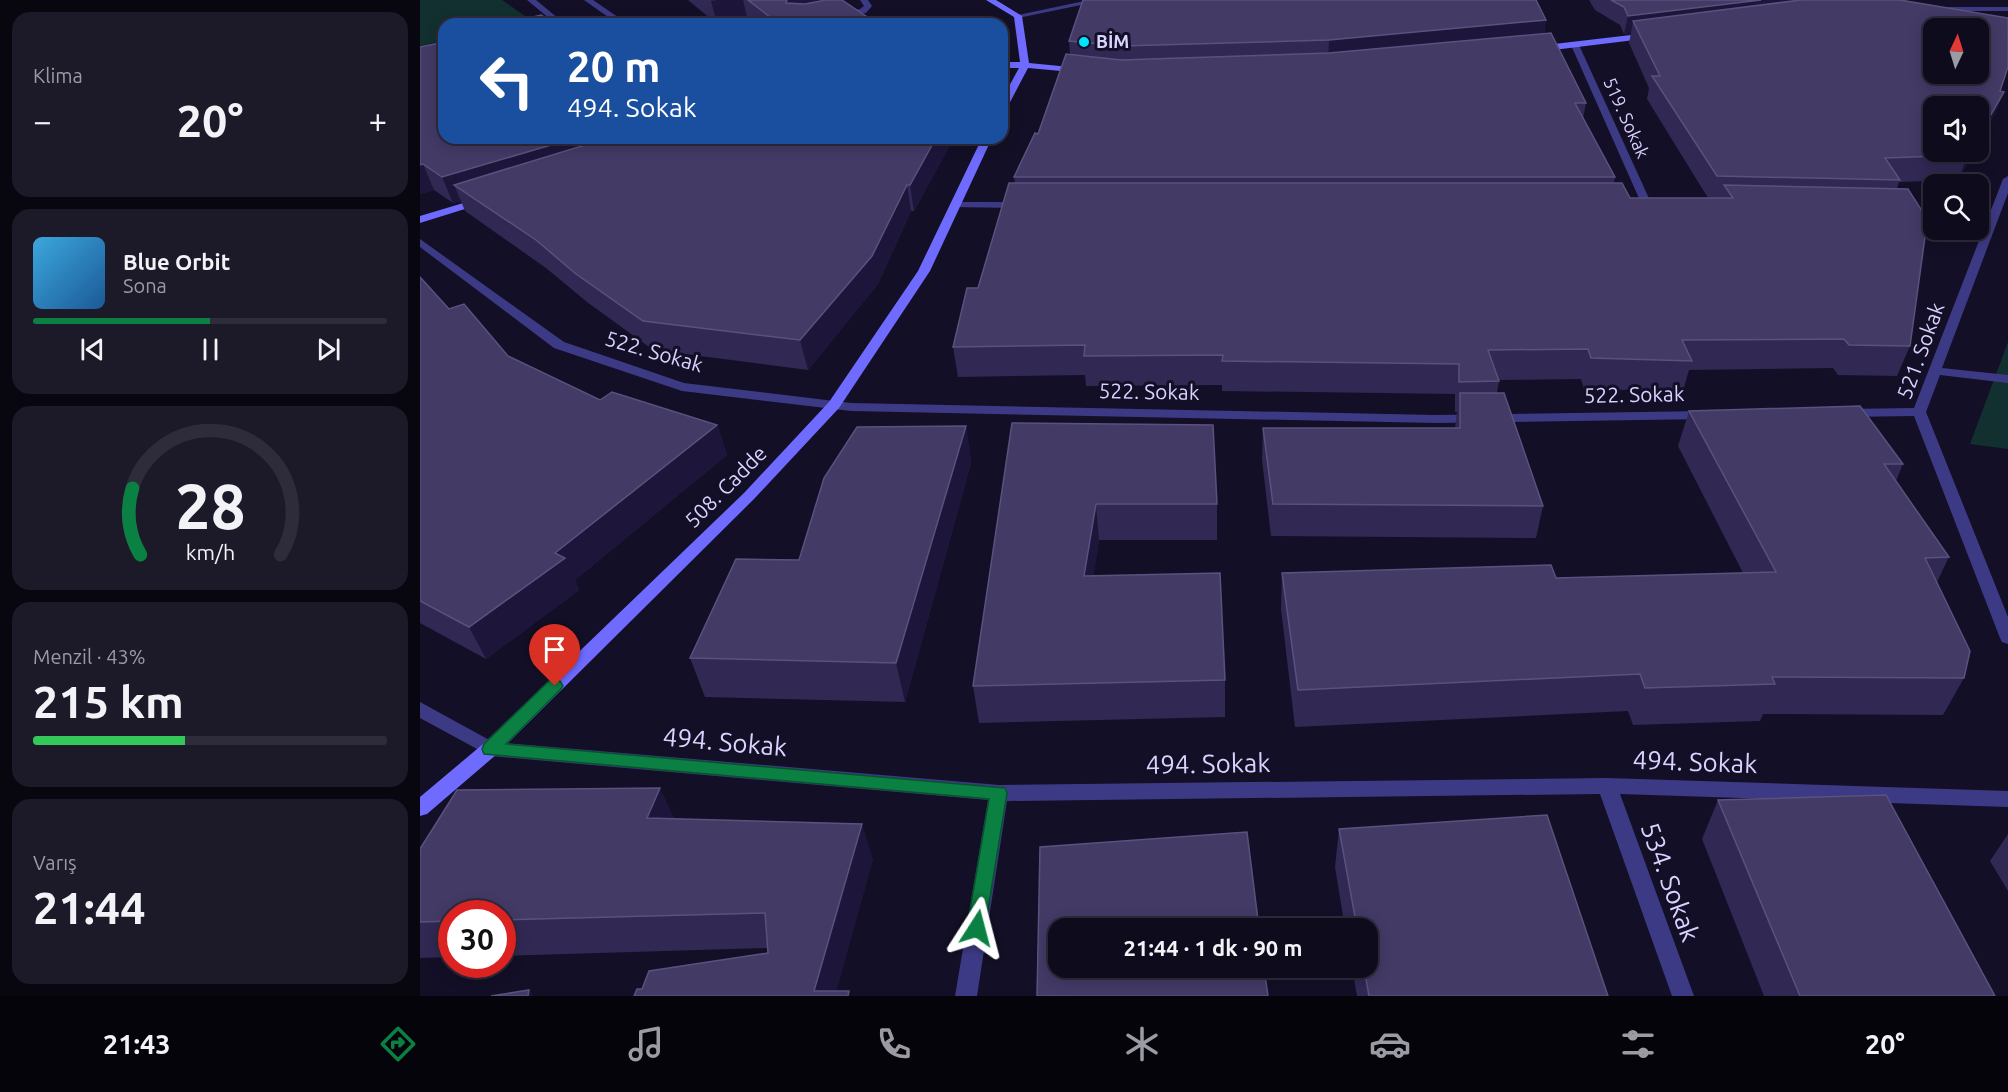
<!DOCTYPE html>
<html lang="tr">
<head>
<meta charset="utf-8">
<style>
  body { margin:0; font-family:Ubuntu,sans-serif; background:#1c1929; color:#f1f3f6; height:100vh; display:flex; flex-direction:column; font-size:22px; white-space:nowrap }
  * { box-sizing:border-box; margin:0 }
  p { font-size:20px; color:#9b9ba3 }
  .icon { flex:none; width:33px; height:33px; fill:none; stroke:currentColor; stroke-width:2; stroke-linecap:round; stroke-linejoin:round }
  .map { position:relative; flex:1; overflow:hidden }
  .drawer { display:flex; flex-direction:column; gap:12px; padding:12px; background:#08060f; width:420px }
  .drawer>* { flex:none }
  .top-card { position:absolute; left:18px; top:18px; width:570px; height:126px; border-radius:18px; box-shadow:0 3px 15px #0003,0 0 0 2px #2e2b3b; background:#1a4fa0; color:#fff; overflow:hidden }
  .needle { width:39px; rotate:4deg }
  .controls { position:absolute; left:1503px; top:18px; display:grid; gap:12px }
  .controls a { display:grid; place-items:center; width:66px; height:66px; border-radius:12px; background:#0e0b1c; box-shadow:0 3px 15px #0003,0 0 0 2px #2e2b3b; font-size:30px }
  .speed { position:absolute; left:18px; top:900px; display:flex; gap:12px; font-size:30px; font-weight:700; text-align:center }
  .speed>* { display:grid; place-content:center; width:78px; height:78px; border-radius:50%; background:#0e0b1c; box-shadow:0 3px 15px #0003,0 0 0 2px #2e2b3b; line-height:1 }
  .speed .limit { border:9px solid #d22; background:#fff; color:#111 }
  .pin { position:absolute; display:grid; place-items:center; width:51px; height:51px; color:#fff; margin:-62px -26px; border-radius:50% 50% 50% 0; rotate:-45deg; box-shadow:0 0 6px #0007 }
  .pin .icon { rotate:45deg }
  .me { position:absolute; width:66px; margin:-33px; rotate:9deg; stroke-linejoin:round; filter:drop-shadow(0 0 4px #0008) }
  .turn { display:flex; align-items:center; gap:21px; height:126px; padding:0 30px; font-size:27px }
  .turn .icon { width:78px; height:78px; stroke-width:2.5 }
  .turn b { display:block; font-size:42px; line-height:51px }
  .big { font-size:45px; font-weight:600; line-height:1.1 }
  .drawer .card { flex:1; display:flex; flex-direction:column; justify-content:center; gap:9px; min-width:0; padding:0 21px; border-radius:18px; background:#1c1929 }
  .drawer .dial { align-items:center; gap:0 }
  .dial svg { height:156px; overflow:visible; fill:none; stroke:#2e2b3b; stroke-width:7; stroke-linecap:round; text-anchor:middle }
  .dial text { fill:#f1f3f6; stroke:none }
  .song { display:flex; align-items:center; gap:18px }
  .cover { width:72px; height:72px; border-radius:9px; background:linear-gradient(135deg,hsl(200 70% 55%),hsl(210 70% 35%)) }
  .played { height:6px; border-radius:3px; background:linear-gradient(90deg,#0b8043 50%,#2e2b3b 50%) }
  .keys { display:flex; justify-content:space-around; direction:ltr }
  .heat { display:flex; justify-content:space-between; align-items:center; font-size:33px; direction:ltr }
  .charge { height:9px; border-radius:4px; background:linear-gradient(90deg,#34c759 43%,#2e2b3b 0) }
  .trip { position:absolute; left:628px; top:918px; width:330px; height:60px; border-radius:18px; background:#0e0b1c; box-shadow:0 3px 15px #0003,0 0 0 2px #2e2b3b; font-weight:600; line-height:60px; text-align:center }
  .tabs { display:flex; height:96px; justify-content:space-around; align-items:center; background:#06040b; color:#9b9ba3 }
  .tabs .icon { width:42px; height:42px }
  .tabs .selected { color:#0b8043 }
  .tabs b { font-size:27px; color:#f1f3f6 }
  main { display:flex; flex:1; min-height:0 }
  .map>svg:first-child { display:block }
  .green { fill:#12302f }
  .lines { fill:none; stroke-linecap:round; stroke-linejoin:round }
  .lane { fill:#3d3a85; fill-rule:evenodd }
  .street { fill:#3d3a85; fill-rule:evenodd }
  .secondary { fill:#6f6bff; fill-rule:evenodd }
  .wall { fill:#312854 }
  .shaded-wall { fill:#1d163a }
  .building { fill:#433a66; stroke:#5a527e; stroke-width:1.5; fill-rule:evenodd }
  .route { fill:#0b8043; stroke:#07532c; stroke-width:1.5 }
  .poi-dot { fill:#00e5ff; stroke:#130f26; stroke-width:2 }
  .labels { text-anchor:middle; stroke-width:6; stroke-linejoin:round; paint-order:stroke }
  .far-poi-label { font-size:18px; font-weight:bold; fill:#d9d4ff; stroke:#130f26; text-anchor:start }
  .far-street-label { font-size:18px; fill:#d9d4ff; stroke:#130f26 }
  .street-label { font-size:21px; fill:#d9d4ff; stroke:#130f26 }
  .near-street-label { font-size:26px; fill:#d9d4ff; stroke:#130f26 }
</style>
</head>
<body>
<main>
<section class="drawer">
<div class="card"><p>Klima</p>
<div class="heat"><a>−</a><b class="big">20°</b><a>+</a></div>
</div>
<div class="card">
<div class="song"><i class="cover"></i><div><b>Blue Orbit</b><p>Sona</p></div></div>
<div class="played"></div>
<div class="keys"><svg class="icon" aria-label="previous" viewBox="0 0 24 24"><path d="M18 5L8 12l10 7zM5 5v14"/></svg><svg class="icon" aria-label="pause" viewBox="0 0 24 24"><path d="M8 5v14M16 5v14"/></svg><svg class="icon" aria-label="next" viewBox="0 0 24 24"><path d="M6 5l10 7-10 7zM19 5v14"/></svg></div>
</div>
<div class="card dial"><svg viewBox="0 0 100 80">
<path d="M14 69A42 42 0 1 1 86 69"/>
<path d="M14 69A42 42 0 0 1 10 35" stroke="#0b8043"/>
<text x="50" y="56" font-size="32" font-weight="700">28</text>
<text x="50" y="72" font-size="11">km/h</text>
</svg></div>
<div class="card"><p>Menzil · 43%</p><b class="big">215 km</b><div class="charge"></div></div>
<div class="card"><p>Varış</p><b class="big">21:44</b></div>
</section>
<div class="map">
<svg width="1588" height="996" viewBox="0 0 1588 996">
  <rect width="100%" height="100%" fill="#130f26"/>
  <g class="green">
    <polygon points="0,0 82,0 111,20 92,24 24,24 24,40 0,46"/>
    <polygon points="1588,342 1588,449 1550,444"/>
  </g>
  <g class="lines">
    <g class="lane">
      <polygon points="164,0 173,0 208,24 198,24"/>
      <polygon points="440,0 448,0 452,6 446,13 420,17 416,15 440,9 444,6"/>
    </g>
    <g class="street">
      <polygon points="107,0 116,0 145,24 136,24"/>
      <polygon points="669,0 685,0 598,18 594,16"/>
      <polygon points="1512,7 1588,7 1588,11 1509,11 1509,7"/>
      <polygon points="1155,42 1159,45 1232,205 1231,207 1227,208 1222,205 1151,45"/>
      <polygon points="1588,176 1588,193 1522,368 1588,375 1588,383 1520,375 1506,412 1588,617 1588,644 1582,642 1580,638 1494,416 1425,417 1418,413 1425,409 1494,408 1583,179"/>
      <polygon points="536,202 602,202 607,205 602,208 532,207 531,205"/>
      <polygon points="1484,208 1514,209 1514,215 1480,213 1479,211"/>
      <polygon points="0,239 144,342 264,383 431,403 1015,415 1287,411 1294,415 1287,419 1015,423 431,411 262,391 134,348 0,247"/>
      <polygon points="0,702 73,742 579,785 1187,778 1588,791 1588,807 1200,794 1274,996 1252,996 1180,794 587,801 557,996 535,996 568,800 70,756 0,718"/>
    </g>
    <g class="secondary">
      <polygon points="566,0 576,0 602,16 609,63 660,68 664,71 663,73 608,68 587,108 582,111 582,99 599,68 582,68 582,62 600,62 594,17"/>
      <polygon points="1228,33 1232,36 1231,38 1117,52 1113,49 1117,46"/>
      <polygon points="562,138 572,138 510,271 419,408 334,499 77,754 7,814 0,816 0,797 63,744 324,493 409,402 498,271"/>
      <polygon points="60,198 65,201 64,203 0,223 0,216"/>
    </g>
  </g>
  <g class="wall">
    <polygon points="268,0 422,0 453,21 454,24 335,24 327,17 297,24"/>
    <polygon points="1169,0 1480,0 1580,91 1584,92 1574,115 1558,143 1558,106 1554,152 1538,180 1479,182 1477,189 1509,222 1504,235 1490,346 1477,376 1418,375 1413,368 1269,370 1263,391 1164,389 1161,379 1079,380 1079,381 1077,393 1123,506 1116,538 851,536 842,460 843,428 1035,428 1037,412 1035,412 1035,394 802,391 802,385 666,386 665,375 538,377 533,347 558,288 595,183 594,177 618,134 650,55 649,41 1126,20 1124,34 1166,103 1163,119 1195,177 1194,183 1210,198 1288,198 1227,99 1229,88 1209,43 1211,33 1204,34 1200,25 1175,10"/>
    <polygon points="0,47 24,138 534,138 494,211 491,211 458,284 388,370 233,350 167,302 126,268 45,211 41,201 33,203 14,190 0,194"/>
    <polygon points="0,277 29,309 88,356 180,400 297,425 307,455 155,580 159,590 66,659 0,623"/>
    <polygon points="1269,411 1483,464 1476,481 1529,557 1517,582 1544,678 1523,715 1343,714 1340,721 1213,725 1208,711 875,727 861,609 862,573 1136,578 1323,573 1258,446"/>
    <polygon points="592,423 797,504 797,540 679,540 673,576 805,680 805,717 559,723 553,686"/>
    <polygon points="546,426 551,463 485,702 285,697 270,658 379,560"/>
    <polygon points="1298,800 1575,996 1344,996 1282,839"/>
    <polygon points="254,819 453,859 416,991 222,989 348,953 348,948 82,956 82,914 32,914 32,957 0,958 0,849"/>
    <polygon points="919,829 1188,996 937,996 932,968 948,968 948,928 925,928 915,867"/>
    <polygon points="1588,834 1588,891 1570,861"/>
  </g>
  <g class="shaded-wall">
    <polygon points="298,0 323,0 327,17 297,24 291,1"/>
    <polygon points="367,0 410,0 413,13 366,3"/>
    <polygon points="1341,0 1372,0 1368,13 1213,21 1211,33 1204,34 1208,16"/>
    <polygon points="1126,20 1123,43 908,63 909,40"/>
    <polygon points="453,21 454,24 439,24"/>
    <polygon points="1584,92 1574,115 1558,143 1558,137"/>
    <polygon points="155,138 248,138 34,185 41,201 33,203 22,177"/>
    <polygon points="516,138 534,138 494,211 490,185"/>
    <polygon points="1550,152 1554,152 1538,180 1548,155"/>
    <polygon points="3,164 14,190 0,194 0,165"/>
    <polygon points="487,185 491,211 458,284 388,370 380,340"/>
    <polygon points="1509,222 1498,249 1503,229"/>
    <polygon points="297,425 307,455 155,580 159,590 66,659 49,627 135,553"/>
    <polygon points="546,426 551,463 485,702 476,663"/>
    <polygon points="676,504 679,540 668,612 664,576"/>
    <polygon points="240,788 257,824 227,818"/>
    <polygon points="442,824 453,859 415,996 394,991"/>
    <polygon points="109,990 113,996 108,996"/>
  </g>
  <g class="building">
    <polygon points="328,0 367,0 366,3 385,4 406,0 422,0 453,21 439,24 359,24"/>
    <polygon points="663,0 1116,0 1126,20 909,40 701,46 649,41"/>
    <polygon points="1191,0 1341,0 1208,16 1204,7"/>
    <path d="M1381,0H1480L1588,18V67L1580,91L1584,92L1558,137V106H1514V152H1550L1548,155L1465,158L1480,180L1297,176L1232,76H1240L1213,21ZM1514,28H1558V74H1514Z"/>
    <polygon points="121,15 135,24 84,24"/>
    <polygon points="1131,33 1166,103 1155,103 1195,177 594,177 615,133 618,134 646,54 701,60 909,53"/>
    <polygon points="24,42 24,138 155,138 22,177 3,164 0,165 0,47"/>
    <polygon points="188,138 516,138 490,185 487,185 452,256 380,340 223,321 156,274 116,240 34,185"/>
    <polygon points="589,183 1202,183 1210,198 1313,198 1304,185 1488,189 1509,222 1503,229 1505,237 1490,346 1429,345 1424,339 1262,340 1272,361 1171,358 1168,349 1068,350 1079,381 1039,382 1039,364 802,361 803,355 664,356 665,345 533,347 547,288 558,288"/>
    <polygon points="0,277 29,309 44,304 88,356 180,400 192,392 297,425 135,553 145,558 49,627 0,601"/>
    <polygon points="1040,393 1084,393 1123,506 853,504 843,428 1040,428"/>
    <polygon points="1440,406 1483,464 1464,464 1529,557 1505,558 1550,651 1544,678 1352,677 1355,684 1225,688 1220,674 878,690 862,573 1131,565 1136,578 1356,572 1269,411"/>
    <polygon points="592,423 793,425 797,504 676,504 664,576 800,573 805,680 553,686"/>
    <polygon points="546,426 476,663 270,658 316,559 379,560 404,478 437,427"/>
    <polygon points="240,788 227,818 442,824 394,991 429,991 428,996 214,996 217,989 222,989 229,971 348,953 345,913 82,920 82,914 32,914 32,921 0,922 0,849 37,790"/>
    <polygon points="1466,795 1575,996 1380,996 1298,800"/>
    <polygon points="1127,815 1188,996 949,996 944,968 948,968 948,928 937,928 919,829"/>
    <polygon points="827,832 839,928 639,928 639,968 844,968 848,996 617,996 620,847"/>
    <polygon points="109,990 108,996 71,996"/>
  </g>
  <polygon class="route" points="135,680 140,681 143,686 140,690 86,744 585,788 587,793 564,934 557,937 550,934 547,928 569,799 64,754 62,749 64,744 129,681"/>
  <circle class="poi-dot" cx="664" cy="42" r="6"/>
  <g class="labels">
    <g class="far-poi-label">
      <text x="676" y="48">BİM</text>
    </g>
    <g class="far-street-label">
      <text transform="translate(1206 118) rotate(66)" y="6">519. Sokak</text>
    </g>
    <g class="street-label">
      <text transform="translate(1501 351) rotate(-70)" y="7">521. Sokak</text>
      <text transform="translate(234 352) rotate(16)" y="7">522. Sokak</text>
      <text transform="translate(729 392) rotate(1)" y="7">522. Sokak</text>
      <text transform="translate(1214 395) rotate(-1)" y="7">522. Sokak</text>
      <text transform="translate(306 487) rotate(-45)" y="7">508. Cadde</text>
    </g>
    <g class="near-street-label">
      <text transform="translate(305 742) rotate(5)" y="9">494. Sokak</text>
      <text transform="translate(1275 762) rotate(2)" y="9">494. Sokak</text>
      <text transform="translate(788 764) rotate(-1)" y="9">494. Sokak</text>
      <text transform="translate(1250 882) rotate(70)" y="9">534. Sokak</text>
    </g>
  </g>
</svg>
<div class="controls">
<a><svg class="needle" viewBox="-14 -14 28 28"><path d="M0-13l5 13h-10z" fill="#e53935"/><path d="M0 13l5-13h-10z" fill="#9b9ba3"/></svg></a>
<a><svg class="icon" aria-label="sound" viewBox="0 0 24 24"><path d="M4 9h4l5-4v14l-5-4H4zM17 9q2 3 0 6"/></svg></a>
<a><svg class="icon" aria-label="search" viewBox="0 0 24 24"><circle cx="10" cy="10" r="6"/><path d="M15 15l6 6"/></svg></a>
</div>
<div class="speed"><div class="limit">30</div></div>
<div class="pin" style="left:135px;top:686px;background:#d93025"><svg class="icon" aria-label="arrive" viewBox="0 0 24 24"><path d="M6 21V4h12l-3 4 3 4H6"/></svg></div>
<svg class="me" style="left:557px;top:928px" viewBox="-20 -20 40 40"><path d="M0-17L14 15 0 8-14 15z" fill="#0b8043" stroke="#fff" stroke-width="4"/></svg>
<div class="trip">21:44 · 1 dk · 90 m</div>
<div class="top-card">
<div class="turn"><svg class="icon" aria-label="left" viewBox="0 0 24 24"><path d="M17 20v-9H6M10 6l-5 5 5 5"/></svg><div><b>20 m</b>494. Sokak</div></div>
</div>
</div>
</main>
<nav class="tabs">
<b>21:43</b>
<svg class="icon selected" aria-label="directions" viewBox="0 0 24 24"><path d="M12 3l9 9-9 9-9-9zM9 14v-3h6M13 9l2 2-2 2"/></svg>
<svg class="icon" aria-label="music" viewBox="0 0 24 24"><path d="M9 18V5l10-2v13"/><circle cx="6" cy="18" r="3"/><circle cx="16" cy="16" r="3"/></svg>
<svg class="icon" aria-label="phone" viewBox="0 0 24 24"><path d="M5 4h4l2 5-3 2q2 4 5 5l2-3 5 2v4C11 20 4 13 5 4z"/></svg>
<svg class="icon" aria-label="climate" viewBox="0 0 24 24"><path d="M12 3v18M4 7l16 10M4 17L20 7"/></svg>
<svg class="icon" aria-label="car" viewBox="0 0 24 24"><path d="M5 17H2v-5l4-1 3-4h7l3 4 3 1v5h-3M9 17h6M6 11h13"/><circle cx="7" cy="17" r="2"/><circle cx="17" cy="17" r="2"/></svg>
<svg class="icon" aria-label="filters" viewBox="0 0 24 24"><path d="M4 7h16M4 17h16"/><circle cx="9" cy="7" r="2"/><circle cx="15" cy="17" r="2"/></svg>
<b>20°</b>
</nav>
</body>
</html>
